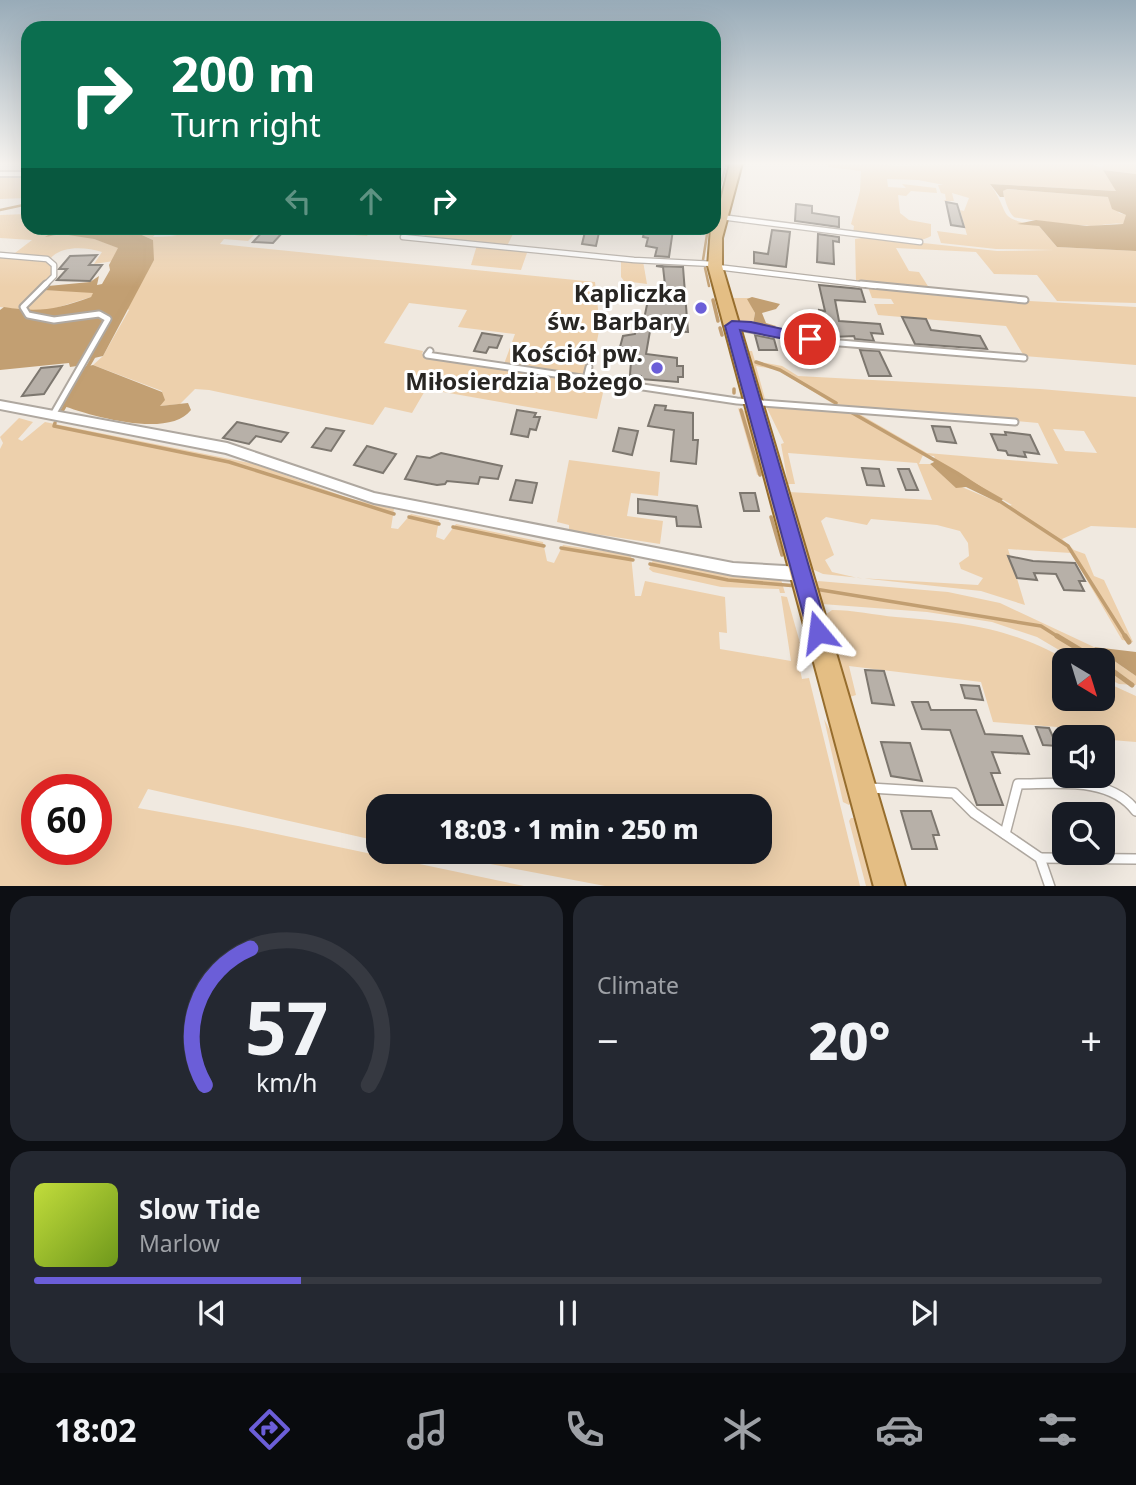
<!DOCTYPE html>
<html lang="en">
<head>
<meta charset="utf-8">
<style>
  body { margin:0; font-family:"Noto Sans",sans-serif; background:#242831; color:#f1f3f6; height:100vh; display:flex; flex-direction:column; font-size:26px; white-space:nowrap }
  * { box-sizing:border-box; margin:0 }
  p { font-size:23px; color:#9ea1a6 }
  .icon { flex:none; width:38px; height:38px; fill:none; stroke:currentColor; stroke-width:2; stroke-linecap:round; stroke-linejoin:round }
  .map { position:relative; height:886px; overflow:hidden }
  .details { display:flex; flex-direction:column; gap:10px; padding:10px; background:#0d0f14; flex:1 }
  .details>* { flex:none }
  .guide { position:absolute; left:21px; top:21px; width:700px; height:214px; border-radius:21px; box-shadow:0 7px 28px #0002; background:#0b6e4f; color:#fff; overflow:hidden }
  .needle { width:46px; rotate:142deg }
  .fabs { position:absolute; left:1052px; top:648px; display:grid; gap:14px }
  .fabs a { display:grid; place-items:center; width:63px; height:63px; border-radius:14px; background:#171b24; box-shadow:0 7px 28px #0002; font-size:35px }
  .speed { position:absolute; left:21px; top:774px; display:flex; gap:14px; font-size:35px; font-weight:700; text-align:center }
  .speed>* { display:grid; place-content:center; width:91px; height:91px; border-radius:50%; background:#171b24; box-shadow:0 7px 28px #0002; line-height:1 }
  .speed .limit { border:10px solid #d22; background:#fff; color:#111 }
  .pin { position:absolute; display:grid; place-items:center; width:60px; height:60px; color:#fff; margin:-30px; border:4px solid #fff; border-radius:50%; box-shadow:0 2px 7px #0007 }
  .me { position:absolute; width:77px; margin:-38px; rotate:344deg; stroke-linejoin:round; filter:drop-shadow(0 0 5px #0008) }
  .turn { display:flex; align-items:center; gap:24px; height:147px; padding:0 35px; font-size:32px }
  .turn .icon { width:91px; height:91px; stroke-width:2.5 }
  .turn b { display:block; font-size:49px; line-height:60px }
  .lanes { display:flex; align-items:center; height:66px; padding:0 35px; background:#0003; justify-content:center; gap:35px; direction:ltr }
  .lanes .off { opacity:.35 }
  .big { font-size:52px; font-weight:800; line-height:1.1 }
  .details .widget { flex:1; display:flex; flex-direction:column; justify-content:center; gap:10px; min-width:0; padding:0 24px; border-radius:21px; background:#242831 }
  .details .dial { align-items:center; gap:0 }
  .dial svg { height:182px; overflow:visible; fill:none; stroke:#363941; stroke-width:7; stroke-linecap:round; text-anchor:middle }
  .dial text { fill:#f1f3f6; stroke:none }
  .song { display:flex; align-items:center; gap:21px }
  .cover { width:84px; height:84px; border-radius:10px; background:linear-gradient(135deg,hsl(70 70% 55%),hsl(80 70% 35%)) }
  .played { height:7px; border-radius:4px; background:linear-gradient(90deg,#6b5ed8 25%,#363941 25%) }
  .keys { display:flex; justify-content:space-around; direction:ltr }
  .heat { display:flex; justify-content:space-between; align-items:center; font-size:38px; direction:ltr }
  .details .tiles { flex:1; display:grid; gap:10px; grid-template-columns:1fr 1fr }
  .widget:last-child { grid-column:span 2 }
  .trip { position:absolute; left:366px; top:794px; width:406px; height:70px; border-radius:21px; background:#171b24; box-shadow:0 7px 28px #0002; font-weight:800; line-height:70px; text-align:center }
  .menu { display:flex; height:112px; justify-content:space-around; align-items:center; background:#090b0e; color:#9ea1a6 }
  .menu .icon { width:49px; height:49px }
  .menu .on { color:#6b5ed8 }
  .menu b { font-size:32px; color:#f1f3f6 }
  .map>svg:first-child { display:block }
  .green { fill:#edd0ac; fill-rule:evenodd }
  .forest { fill:#c29f72 }
  .lines { fill:none; stroke-linecap:round; stroke-linejoin:round }
  .stream-far2 { stroke:#c19e71; stroke-width:2.5 }
  .stream-far1 { stroke:#c19e71; stroke-width:3.5 }
  .stream { stroke:#c19e71; stroke-width:5 }
  .building { fill:#b7b0a8; stroke:#7d776f; stroke-width:2 }
  .lane-far2-casing { stroke:#afa8a0; stroke-width:7 }
  .lane-far1-casing { stroke:#afa8a0; stroke-width:9 }
  .lane-casing { stroke:#afa8a0; stroke-width:12 }
  .street-casing { stroke:#afa8a0; stroke-width:4 }
  .primary-casing { stroke:#966d2d; stroke-width:4 }
  .lane-far2 { stroke:#fff; stroke-width:4.5 }
  .lane-far1 { stroke:#fff; stroke-width:5 }
  .lane { stroke:#fff; stroke-width:9 }
  .street { fill:#fff; fill-rule:evenodd }
  .primary { fill:#e4be84; fill-rule:evenodd }
  .route { fill:#6b5ed8; stroke:#463d8c; stroke-width:2 }
  .poi-dot { fill:#6b5ed8; stroke:#fff; stroke-width:2.5 }
  .labels { text-anchor:middle; stroke-width:6; stroke-linejoin:round; paint-order:stroke }
  .poi-label { font-size:24px; font-weight:bold; fill:#282623; stroke:#fff; text-anchor:end }
</style>
</head>
<body>
<div class="map">
<svg width="1136" height="887" viewBox="0 0 1136 887">
  <rect width="100%" height="100%" fill="#f0e9e0"/>
  <g class="green">
    <path d="M862,163L897,166L1089,163L1102,168L1105,163H1136V174L1103,170L1117,191L990,184C1013,217 994,217 1039,226L1057,247L1136,251V303L1057,301L1037,275L994,274L976,252L896,248L909,271L919,272L931,291L856,281L855,239L868,237L997,251L1055,250L996,249L941,243L937,231L967,235L960,210L964,211L969,198L952,193L954,201H943L946,200L945,194L941,193L938,185H944L918,180L887,179L888,187L906,188L902,184L936,188L937,193L911,191L906,196L898,195L900,213L909,220L931,224V236C912,248 874,235 853,233L854,226L851,224L860,191L861,171L828,167V164L864,165Z"/>
    <polygon points="0,175 28,176 28,198 0,199"/>
    <path d="M1006,189L1109,197L1119,213L1127,215L1123,224C1113,222 1101,226 1090,226C1082,226 1017,219 1014,217C1008,212 1004,197 1003,191Z"/>
    <path d="M26,214L28,228H59L47,234L52,236C73,230 99,240 119,248L114,261L94,264L102,252C86,247 61,245 50,259L0,254L15,253L32,240L0,238V215Z"/>
    <polygon points="116,228 157,232 153,237 177,236 164,234 180,228 261,228 248,241 224,239 220,244 595,282 598,309 596,325 600,326 592,366 586,366 584,377 504,364 515,334 458,327 467,310 409,303 384,343 423,351 422,354 605,384 597,419 426,389 412,413 385,407 373,425 209,390 195,389 180,404 160,406 162,391 93,365 103,356 129,310 126,308 138,283 146,275 153,240 133,231 119,232"/>
    <polygon points="263,228 373,228 367,236"/>
    <polygon points="432,228 516,228 507,246 423,237"/>
    <polygon points="477,245 528,250 521,270 471,265"/>
    <path d="M0,257L44,260L53,266C55,284 27,294 21,310L0,307Z"/>
    <polygon points="621,260 643,261 647,284 624,281 621,277"/>
    <polygon points="868,287 940,296 1136,307 1136,365 1024,356 1006,326 878,315 874,304 894,304 891,299 872,298"/>
    <polygon points="43,290 94,292 91,297 46,311 27,311 30,302"/>
    <polygon points="730,298 750,298 748,299 755,313 753,324 737,323"/>
    <path d="M746,351H752L755,361L782,366L798,376L1040,389L1136,397V528L1091,526L1062,539L1074,550L1085,554L1094,576L1104,580L1133,642L1122,640L1071,553L1008,549L1025,605L981,591L823,574L812,569L789,492L932,500L917,463L788,453L795,484H788L781,444L784,443L766,406L856,412L927,453L1058,464L1038,423L835,405L778,370L756,366L765,399L760,398ZM1053,429L1084,431L1097,453L1065,451ZM923,455L934,456L936,461L1012,505L1007,506L950,482L930,464H919ZM826,517L867,525L871,519L937,525L960,531L968,543L969,556L959,563L961,569L983,578L978,585L858,578L832,572L825,560L834,555L821,521Z"/>
    <polygon points="738,408 747,412 763,475 757,475"/>
    <path d="M19,418L33,422L18,439L22,441L45,422L255,464L348,498L394,509L391,528L398,529L411,514L439,520L436,537L444,540L456,524L543,542L547,561L554,563L563,545L631,555L635,596H641L645,581L725,597L727,633L719,632L720,649L791,661L781,596L787,597L806,664L799,665L802,679L809,678L860,886H605L427,852H760V807H378V841L148,789L138,808L238,826L524,886H0V449L3,443L0,437ZM37,789H96V849H37Z"/>
    <polygon points="569,460 660,472 658,496 631,493 627,516 663,521 660,544 569,530 569,525 557,522"/>
    <polygon points="653,560 727,574 780,576 785,593 780,593 779,589 721,587 653,572 649,569"/>
    <polygon points="818,581 948,592 1000,603 1094,647 1136,676 1136,685 1119,684 1103,676 1102,660 1076,660 1037,637 992,622 927,612 822,604 815,584"/>
    <path d="M832,610C853,610 875,615 896,617C964,623 1006,626 1067,660H1064V698H1102L1103,681L1136,696V742L1074,737L1070,728L993,722L981,682L849,666L856,695L850,697L847,695L825,615Z"/>
    <polygon points="824,719 837,744 852,802 849,805 843,802"/>
    <polygon points="851,818 855,818 858,823 876,886 866,886 849,821"/>
  </g>
  <g class="forest">
    <polygon points="1103,170 1136,174 1136,251 1057,247 1039,226 1017,224 1036,220 1087,226 1123,224 1126,215 1112,209 1108,197 1007,189 1003,191 1004,197 1000,197 990,184 1116,191"/>
    <path d="M59,228H116L119,232L133,231L153,240L154,260L103,356L81,361L77,366L70,367L69,363L0,370V310L4,307C40,313 57,309 91,297L93,293L43,290L48,286L90,282L99,276L97,285L102,284L110,270L109,265L118,248L94,239L62,234L45,237Z"/>
    <polygon points="752,297 780,304 776,309 762,313 766,323 776,326 774,328 753,324 755,313 747,299"/>
    <path d="M93,365L162,392L165,400L160,406L188,403L191,410C169,439 91,416 61,405L84,367Z"/>
    <polygon points="936,461 1003,499 999,503 966,487 956,488 930,464"/>
    <polygon points="1094,647 1136,652 1136,676"/>
  </g>
  <g class="lines">
    <g class="stream-far2">
      <polyline points="726,166 727,163"/>
      <polyline points="714,207 725,169"/>
      <polyline points="0,210 28,204"/>
      <polyline points="119,228 145,243 144,270 135,286"/>
      <polyline points="703,260 708,228"/>
      <polyline points="705,268 709,286"/>
    </g>
    <g class="stream-far1">
      <polyline points="713,300 718,321"/>
      <polyline points="720,328 722,335"/>
      <polyline points="756,362 780,370 836,403"/>
      <polyline points="734,389 734,393"/>
      <polyline points="741,410 760,475"/>
      <polyline points="62,411 136,284"/>
      <polyline points="849,411 957,473 1068,546 1126,638"/>
      <polyline points="55,423 54,426 229,462 394,514"/>
      <polyline points="409,517 439,524"/>
      <polyline points="771,517 782,555"/>
      <polyline points="453,527 544,546"/>
      <polyline points="561,548 633,560"/>
      <polyline points="650,564 728,580 797,586"/>
      <polyline points="815,589 1041,626 1060,638"/>
    </g>
    <g class="stream">
      <polyline points="1057,636 1097,660"/>
      <polyline points="1125,636 1129,642"/>
      <polyline points="1102,663 1132,685"/>
    </g>
  </g>
  <g class="building">
    <polygon points="946,202 957,204 964,227 951,225"/>
    <polygon points="796,204 812,206 812,213 839,217 839,227 795,221"/>
    <polygon points="586,228 600,228 596,246 582,244"/>
    <polygon points="645,228 673,230 669,257 655,256 657,248 646,246 648,238 643,237"/>
    <polygon points="264,230 283,232 273,243 253,242"/>
    <polygon points="772,230 790,232 786,267 754,263 754,252 768,254"/>
    <polygon points="818,234 839,237 839,242 833,241 834,264 817,262"/>
    <polygon points="97,255 89,265 102,265 90,281 57,280 67,269 59,269 70,256"/>
    <polygon points="656,266 683,267 688,332 650,331 646,354 677,358 677,366 683,366 683,377 678,377 678,382 641,379 641,376 630,375 632,348 620,347 623,336 635,334 636,323 643,324 648,300 667,303 663,267"/>
    <polygon points="819,285 861,289 865,302 835,300 839,321 880,324 883,334 871,333 874,341 855,339 854,336 833,337 819,318 819,310 825,311"/>
    <polygon points="902,317 926,319 931,330 980,336 987,349 915,344"/>
    <polygon points="482,333 502,336 497,348 489,347 486,353 474,351"/>
    <polygon points="755,335 774,339 777,350 759,350"/>
    <polygon points="860,350 879,351 891,376 869,376"/>
    <polygon points="62,366 44,394 22,396 41,368"/>
    <polygon points="655,405 666,406 665,410 693,413 693,440 698,440 696,464 671,461 674,430 648,426"/>
    <polygon points="517,410 536,413 534,417 540,417 536,430 530,429 528,437 511,434"/>
    <polygon points="237,422 288,433 281,442 256,436 249,444 223,438"/>
    <polygon points="932,426 950,427 956,443 937,441"/>
    <polygon points="326,428 344,431 331,451 312,447"/>
    <polygon points="619,428 638,431 632,455 613,451"/>
    <polygon points="1005,432 1030,435 1039,454 1024,452 1026,457 1008,455 1006,451 998,450 991,434 1006,435"/>
    <polygon points="367,446 396,454 383,473 354,465"/>
    <polygon points="441,453 502,466 498,479 480,477 478,484 447,481 445,484 437,485 405,479 417,456 430,458"/>
    <polygon points="862,468 879,469 884,486 867,485"/>
    <polygon points="898,469 909,469 918,490 906,490"/>
    <polygon points="516,480 537,483 532,503 510,500"/>
    <polygon points="740,493 755,493 759,511 744,511"/>
    <polygon points="638,499 697,506 701,527 677,526 676,517 638,513"/>
    <polygon points="1008,556 1033,561 1075,563 1085,581 1079,581 1084,591 1064,590 1056,574 1034,573 1037,580 1017,578"/>
    <polygon points="865,670 884,671 894,705 872,703"/>
    <polygon points="961,685 979,686 983,700 965,698"/>
    <polygon points="912,702 928,702 931,710 976,710 985,734 1022,736 1029,754 992,752 1000,773 991,773 1003,805 977,805 950,730 922,729"/>
    <polygon points="1036,727 1049,728 1057,746 1043,745"/>
    <polygon points="881,742 910,743 922,781 891,776"/>
    <polygon points="901,811 931,811 939,835 933,835 937,849 912,849"/>
  </g>
  <g class="lines">
    <g class="lane-far2-casing">
      <g id="lane-far2">
        <polyline points="721,217 920,242"/>
        <polyline points="403,237 634,260 714,264"/>
        <polyline points="0,255 47,259 54,265 54,276 44,286"/>
        <polyline points="717,267 876,286"/>
      </g>
    </g>
    <g class="lane-far1-casing">
      <g id="lane-far1">
        <polyline points="46,284 23,307 28,315 54,320 99,314 108,319 54,413"/>
        <polyline points="861,284 1025,300"/>
        <polyline points="734,326 815,341 1024,358"/>
        <polyline points="430,351 427,355 737,401 1015,422"/>
        <polyline points="586,379 589,367"/>
      </g>
    </g>
    <g class="lane-casing">
      <g id="lane">
        <polyline points="870,788 954,793 974,813 1040,858 1050,887"/>
        <path d="M1005,834L1018,784C1057,784 1110,776 1136,811"/>
        <polyline points="1040,858 1136,859"/>
      </g>
    </g>
    <g class="street-casing">
      <g id="street">
        <rect x="0" y="172" width="28" height="4"/>
        <polygon points="0,401 227,443 374,493 733,563 802,567 807,569 809,574 807,579 802,581 733,575 374,503 226,453 0,409"/>
      </g>
    </g>
    <g class="primary-casing">
      <polygon id="primary" points="730,163 742,163 722,238 722,266 905,887 874,887 708,266 711,228 714,228"/>
    </g>
    <use href="#lane-far2" class="lane-far2"/>
    <use href="#lane-far1" class="lane-far1"/>
    <use href="#lane" class="lane"/>
    <use href="#street" class="street"/>
    <use href="#primary" class="primary"/>
  </g>
  <linearGradient id="sky" x2="0" y2="1"><stop stop-color="#98abb8"/><stop offset="0.57" stop-color="#f8f5f1"/><stop offset="1" stop-color="#f8f5f1" stop-opacity="0"/></linearGradient>
  <rect width="1136" height="287" fill="url(#sky)"/>
  <polygon class="route" points="751,322 810,335 817,339 810,344 740,330 828,632 825,639 818,642 811,639 808,632 725,326 732,321"/>
  <g class="poi-dot">
    <circle cx="701" cy="308" r="7"/>
    <circle cx="657" cy="368" r="7"/>
  </g>
  <g class="labels">
    <g class="poi-label">
      <text x="687" y="302">Kapliczka<tspan x="687" dy="28">św. Barbary</tspan></text>
      <text x="643" y="362">Kościół pw.<tspan x="643" dy="28">Miłosierdzia Bożego</tspan></text>
    </g>
  </g>
</svg>
<div class="fabs">
<a><svg class="needle" viewBox="-14 -14 28 28"><path d="M0-13l5 13h-10z" fill="#e53935"/><path d="M0 13l5-13h-10z" fill="#9ea1a6"/></svg></a>
<a><svg class="icon" aria-label="sound" viewBox="0 0 24 24"><path d="M4 9h4l5-4v14l-5-4H4zM17 9q2 3 0 6"/></svg></a>
<a><svg class="icon" aria-label="search" viewBox="0 0 24 24"><circle cx="10" cy="10" r="6"/><path d="M15 15l6 6"/></svg></a>
</div>
<div class="speed"><div class="limit">60</div></div>
<div class="pin" style="left:810px;top:339px;background:#d93025"><svg class="icon" aria-label="arrive" viewBox="0 0 24 24"><path d="M6 21V4h12l-3 4 3 4H6"/></svg></div>
<svg class="me" style="left:818px;top:632px" viewBox="-20 -20 40 40"><path d="M0-17L14 15 0 8-14 15z" fill="#6b5ed8" stroke="#fff" stroke-width="4"/></svg>
<div class="trip">18:03 · 1 min · 250 m</div>
<div class="guide">
<div class="turn"><svg class="icon" aria-label="right" viewBox="0 0 24 24"><path d="M7 20v-9h11M14 6l5 5-5 5"/></svg><div><b>200 m</b>Turn right</div></div>
<div class="lanes"><svg class="icon off" aria-label="left" viewBox="0 0 24 24"><path d="M17 20v-9H6M10 6l-5 5 5 5"/></svg><svg class="icon off" aria-label="ahead" viewBox="0 0 24 24"><path d="M12 20V5M6 11l6-6 6 6"/></svg><svg class="icon" aria-label="right" viewBox="0 0 24 24"><path d="M7 20v-9h11M14 6l5 5-5 5"/></svg></div>
</div>
</div>
<section class="details">
<div class="tiles">
<div class="widget dial"><svg viewBox="0 0 100 80">
<path d="M14 69A42 42 0 1 1 86 69"/>
<path d="M14 69A42 42 0 0 1 34 9" stroke="#6b5ed8"/>
<text x="50" y="56" font-size="32" font-weight="700">57</text>
<text x="50" y="72" font-size="11">km/h</text>
</svg></div>
<div class="widget"><p>Climate</p>
<div class="heat"><a>−</a><b class="big">20°</b><a>+</a></div>
</div>
<div class="widget">
<div class="song"><i class="cover"></i><div><b>Slow Tide</b><p>Marlow</p></div></div>
<div class="played"></div>
<div class="keys"><svg class="icon" aria-label="previous" viewBox="0 0 24 24"><path d="M18 5L8 12l10 7zM5 5v14"/></svg><svg class="icon" aria-label="pause" viewBox="0 0 24 24"><path d="M8 5v14M16 5v14"/></svg><svg class="icon" aria-label="next" viewBox="0 0 24 24"><path d="M6 5l10 7-10 7zM19 5v14"/></svg></div>
</div>
</div>
</section>
<nav class="menu">
<b>18:02</b>
<svg class="icon on" aria-label="directions" viewBox="0 0 24 24"><path d="M12 3l9 9-9 9-9-9zM9 14v-3h6M13 9l2 2-2 2"/></svg>
<svg class="icon" aria-label="music" viewBox="0 0 24 24"><path d="M9 18V5l10-2v13"/><circle cx="6" cy="18" r="3"/><circle cx="16" cy="16" r="3"/></svg>
<svg class="icon" aria-label="phone" viewBox="0 0 24 24"><path d="M5 4h4l2 5-3 2q2 4 5 5l2-3 5 2v4C11 20 4 13 5 4z"/></svg>
<svg class="icon" aria-label="climate" viewBox="0 0 24 24"><path d="M12 3v18M4 7l16 10M4 17L20 7"/></svg>
<svg class="icon" aria-label="car" viewBox="0 0 24 24"><path d="M5 17H2v-5l4-1 3-4h7l3 4 3 1v5h-3M9 17h6M6 11h13"/><circle cx="7" cy="17" r="2"/><circle cx="17" cy="17" r="2"/></svg>
<svg class="icon" aria-label="filters" viewBox="0 0 24 24"><path d="M4 7h16M4 17h16"/><circle cx="9" cy="7" r="2"/><circle cx="15" cy="17" r="2"/></svg>
</nav>
</body>
</html>
